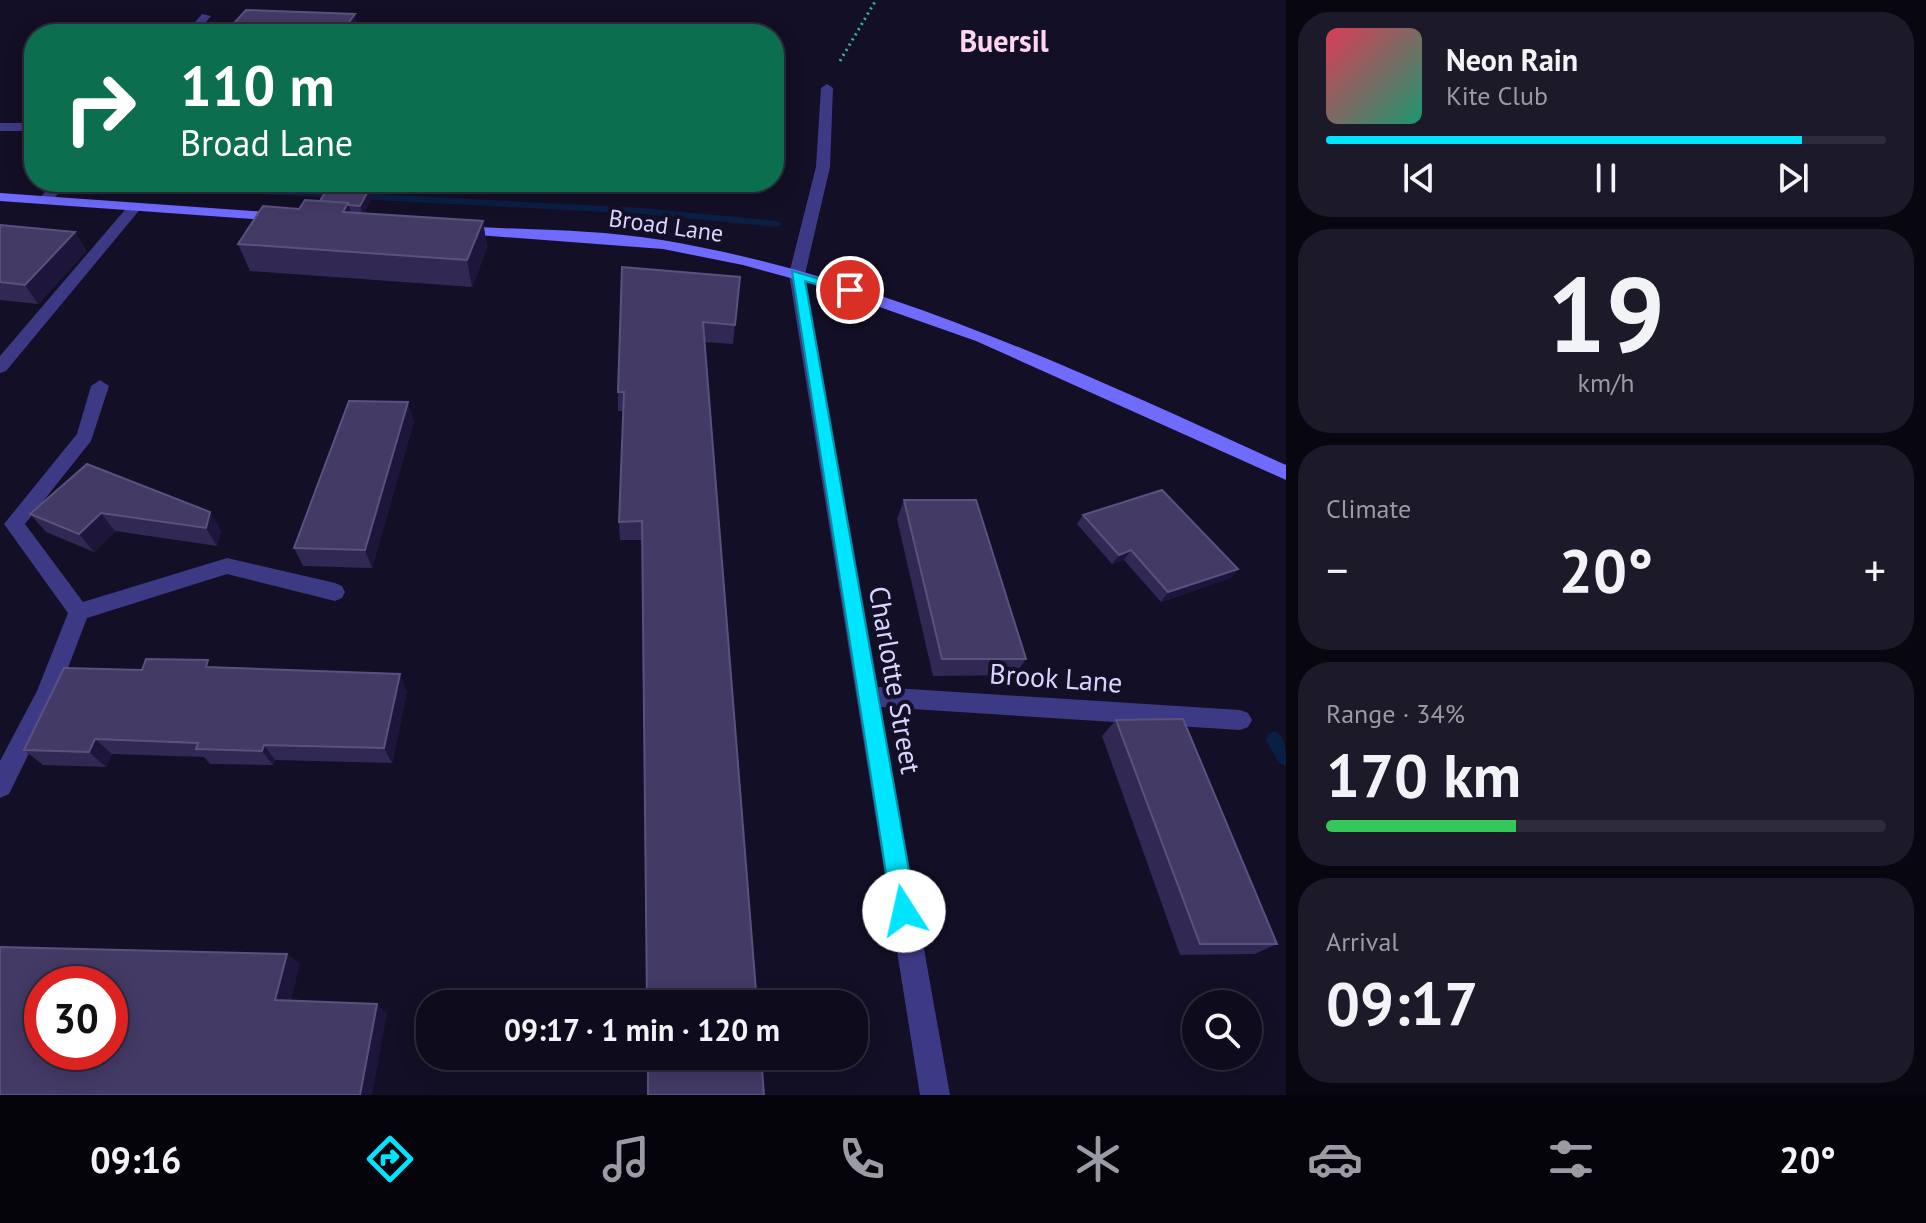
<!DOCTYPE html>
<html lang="en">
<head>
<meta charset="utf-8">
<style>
  body { margin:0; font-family:"PT Sans",sans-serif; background:#1c1929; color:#f1f3f6; height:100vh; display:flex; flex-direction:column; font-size:30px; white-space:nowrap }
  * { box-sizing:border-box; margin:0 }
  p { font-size:26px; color:#9b9ba3 }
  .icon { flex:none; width:44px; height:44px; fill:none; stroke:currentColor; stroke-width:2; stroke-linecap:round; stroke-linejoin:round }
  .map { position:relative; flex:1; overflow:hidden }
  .drawer { display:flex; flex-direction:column; gap:12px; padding:12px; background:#08060f; width:640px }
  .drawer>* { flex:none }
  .top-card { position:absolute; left:24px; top:24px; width:760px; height:168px; border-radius:32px; box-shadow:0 4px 20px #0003,0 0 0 2px #2e2b3b; background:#0b6e4f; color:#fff; overflow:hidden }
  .fabs { position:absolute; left:1182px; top:990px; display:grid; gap:16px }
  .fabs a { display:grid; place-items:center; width:80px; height:80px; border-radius:50%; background:#0e0b1c; box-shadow:0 4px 20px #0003,0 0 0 2px #2e2b3b; font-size:40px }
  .speed { position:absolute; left:24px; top:966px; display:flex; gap:16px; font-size:40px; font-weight:700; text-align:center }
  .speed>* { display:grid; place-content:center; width:104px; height:104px; border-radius:50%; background:#0e0b1c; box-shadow:0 4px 20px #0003,0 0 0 2px #2e2b3b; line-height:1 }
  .speed .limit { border:12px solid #d22; background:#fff; color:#111 }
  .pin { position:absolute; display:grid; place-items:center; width:68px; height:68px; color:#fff; margin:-34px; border:4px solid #fff; border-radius:50%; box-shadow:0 2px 8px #0007 }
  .me { position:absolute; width:88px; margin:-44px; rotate:350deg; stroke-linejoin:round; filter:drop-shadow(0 0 6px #0008) }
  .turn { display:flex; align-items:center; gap:28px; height:168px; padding:0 24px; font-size:36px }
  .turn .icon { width:104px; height:104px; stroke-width:2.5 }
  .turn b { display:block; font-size:56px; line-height:68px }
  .big { font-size:60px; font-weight:700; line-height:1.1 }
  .drawer .widget { flex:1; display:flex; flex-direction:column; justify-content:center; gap:12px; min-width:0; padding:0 28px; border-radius:32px; background:#1c1929 }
  .drawer .dial { align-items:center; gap:0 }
  .dial b { font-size:104px; line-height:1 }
  .song { display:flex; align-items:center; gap:24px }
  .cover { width:96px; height:96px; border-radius:12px; background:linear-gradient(135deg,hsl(350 70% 55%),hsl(160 70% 35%)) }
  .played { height:8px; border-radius:4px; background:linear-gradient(90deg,#00e5ff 85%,#2e2b3b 85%) }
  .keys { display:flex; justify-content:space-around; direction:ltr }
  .heat { display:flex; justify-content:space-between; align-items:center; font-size:44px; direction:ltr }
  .charge { height:12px; border-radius:6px; background:linear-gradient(90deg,#34c759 34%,#2e2b3b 0) }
  .trip { position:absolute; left:416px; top:990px; width:452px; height:80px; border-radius:32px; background:#0e0b1c; box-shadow:0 4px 20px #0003,0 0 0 2px #2e2b3b; font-weight:700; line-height:80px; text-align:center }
  .dock { display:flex; height:128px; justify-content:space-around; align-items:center; background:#06040b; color:#9b9ba3 }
  .dock .icon { width:56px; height:56px }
  .dock .current { color:#00e5ff }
  .dock b { font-size:36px; color:#f1f3f6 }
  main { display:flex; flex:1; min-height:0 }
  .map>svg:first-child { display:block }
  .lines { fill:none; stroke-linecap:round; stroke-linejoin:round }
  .stream { fill:#0a1f44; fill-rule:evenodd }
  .path { stroke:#2fb8b0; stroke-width:3; stroke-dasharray:2 4; stroke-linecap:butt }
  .lane { fill:#3d3a85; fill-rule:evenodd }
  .street { fill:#3d3a85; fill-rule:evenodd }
  .secondary { fill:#6f6bff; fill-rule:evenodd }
  .wall { fill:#312854 }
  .shaded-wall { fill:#1d163a }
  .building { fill:#433a66; stroke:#5a527e; stroke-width:2; fill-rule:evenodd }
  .route { fill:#00e5ff; stroke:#0095a6; stroke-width:2 }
  .labels { text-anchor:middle; stroke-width:8; stroke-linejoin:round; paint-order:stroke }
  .far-street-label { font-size:24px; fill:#d9d4ff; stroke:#130f26 }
  .street-label { font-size:28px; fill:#d9d4ff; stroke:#130f26 }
  .far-district-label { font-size:30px; font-weight:bold; fill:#ffd6f0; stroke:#130f26 }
</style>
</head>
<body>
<main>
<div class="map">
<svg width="1286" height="1095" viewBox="0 0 1286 1095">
  <rect width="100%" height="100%" fill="#130f26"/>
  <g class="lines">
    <g class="stream">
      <polygon points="101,182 149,182 642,208 777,221 783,224 777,227 642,214 106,186"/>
      <path d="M1275,731C1286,737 1286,752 1286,766L1279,763L1266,740L1268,734Z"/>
    </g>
    <polyline class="path" points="840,61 876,0"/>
    <g class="lane">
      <polygon points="827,84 833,88 830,167 805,274 797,279 789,274 816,167 821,88"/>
      <rect x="0" y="123" width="34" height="8"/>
      <polygon points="130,204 142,207 6,371 0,373 0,356"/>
    </g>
    <g class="street">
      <polygon points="202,14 211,16 196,34 185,34"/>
      <polygon points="54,182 68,182 50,203 40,203 38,200"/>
      <polygon points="797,269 805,274 878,687 1240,710 1248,713 1252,720 1248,727 1240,730 881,707 950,1095 920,1095 789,274"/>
      <polygon points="100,380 109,386 91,441 25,524 83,602 227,558 335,583 342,586 345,592 342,598 335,601 227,574 87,618 58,694 9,794 0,798 0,761 37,691 68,613 4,524 77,434 91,386"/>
    </g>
    <g class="secondary">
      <polygon points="0,193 282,213 289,217 282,221 0,201"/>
      <path d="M457,226C525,230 594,229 662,240C882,277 1085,374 1286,465V480L976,341L820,286L743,265L663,249L452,233L450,230Z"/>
    </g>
  </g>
  <g class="wall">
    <polygon points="331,182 381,182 364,213 483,221 487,248 472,287 250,271 238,244 320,201"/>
    <polygon points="0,225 75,232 86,251 38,304 0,300"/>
    <polygon points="740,277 733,344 704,342 642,540 620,540 619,522 623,411 618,411 618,392"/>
    <polygon points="414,421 372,568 303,566 294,548"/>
    <polygon points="904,500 1026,659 1015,675 933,676 897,519"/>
    <polygon points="210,512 221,531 217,546 115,531 94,552 46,532 30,514"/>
    <polygon points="1083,515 1238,569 1230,578 1161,602 1124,560 1112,564 1077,524"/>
    <polygon points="213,667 407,691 392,763 275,760 273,765 210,764 204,757 112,754 106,767 43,765 24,750 142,670"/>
    <polygon points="1116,720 1277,944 1255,954 1180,955 1102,736"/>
  </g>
  <g class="shaded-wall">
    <polygon points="355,14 357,23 349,34 340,34"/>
    <polygon points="373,182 381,182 363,216 360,206"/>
    <polygon points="348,203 356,229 343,212"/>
    <polygon points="483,221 487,248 472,287 467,260"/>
    <polygon points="75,232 86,251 38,304 25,285"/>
    <polygon points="408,402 414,421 372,568 365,550"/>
    <polygon points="210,512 221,531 217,546 206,528"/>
    <polygon points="101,513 115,531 94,552 79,534"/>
    <polygon points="1131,550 1124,560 1112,564 1119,555"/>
    <polygon points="1238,569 1230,578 1161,602 1168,592"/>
    <polygon points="400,674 407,691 392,763 384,748"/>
    <polygon points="95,739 112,754 106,767 89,752"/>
    <polygon points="264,745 275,760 273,765 262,751"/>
    <polygon points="287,954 300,964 289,1009 275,1000"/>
    <polygon points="377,1004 387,1013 372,1095 360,1095"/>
  </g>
  <g class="building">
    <polygon points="246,10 355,14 340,34 224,34"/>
    <polygon points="421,31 494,34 419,34"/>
    <polygon points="331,182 373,182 360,206 349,205 348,203 320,201"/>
    <polygon points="305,200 348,203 343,212 483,221 467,260 238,244 263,206 299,209"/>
    <polygon points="0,225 75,232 25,285 0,282"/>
    <polygon points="622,267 740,277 735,325 703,322 757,1004 647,1004 642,521 619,522 624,392 618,392"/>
    <polygon points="349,401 408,402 365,550 294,548"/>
    <polygon points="87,464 210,512 206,528 101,513 79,534 30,514"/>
    <polygon points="1162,490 1238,569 1168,592 1131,550 1119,555 1083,515"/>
    <polygon points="904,500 976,500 1026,659 942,659"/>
    <polygon points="146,659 208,660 206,667 400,674 384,748 264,745 262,751 196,749 198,743 95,739 89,752 24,750 64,668 142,670"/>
    <polygon points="1183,719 1277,944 1200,944 1116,720"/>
    <path d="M0,947L287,954L275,1000L377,1004L360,1095H0ZM42,984H110V1052H42Z"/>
    <polygon points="648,1056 761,1056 764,1095 648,1095"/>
  </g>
  <polygon class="route" points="792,271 857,290 850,295 805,281 916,911 912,919 904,923 895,919 892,911"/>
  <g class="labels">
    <g class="far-street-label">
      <text transform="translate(666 226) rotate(8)" y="8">Broad Lane</text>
    </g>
    <g class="street-label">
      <text transform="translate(1056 678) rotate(4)" y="10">Brook Lane</text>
      <text transform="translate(895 680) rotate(80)" y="10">Charlotte Street</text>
    </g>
    <g class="far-district-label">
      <text x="1004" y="52">Buersil</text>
    </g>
  </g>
</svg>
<div class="fabs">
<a><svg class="icon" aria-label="search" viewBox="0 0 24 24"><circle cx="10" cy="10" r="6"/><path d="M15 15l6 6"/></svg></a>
</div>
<div class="speed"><div class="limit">30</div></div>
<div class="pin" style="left:850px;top:290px;background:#d93025"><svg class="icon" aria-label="arrive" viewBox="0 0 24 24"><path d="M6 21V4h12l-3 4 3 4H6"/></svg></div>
<svg class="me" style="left:904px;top:911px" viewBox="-20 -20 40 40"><circle r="19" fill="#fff"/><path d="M0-13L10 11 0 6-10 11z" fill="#00e5ff"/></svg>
<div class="trip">09:17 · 1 min · 120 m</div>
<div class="top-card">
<div class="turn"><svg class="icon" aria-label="right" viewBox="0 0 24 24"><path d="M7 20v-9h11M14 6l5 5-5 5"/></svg><div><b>110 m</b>Broad Lane</div></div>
</div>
</div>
<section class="drawer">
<div class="widget">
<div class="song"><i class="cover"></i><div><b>Neon Rain</b><p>Kite Club</p></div></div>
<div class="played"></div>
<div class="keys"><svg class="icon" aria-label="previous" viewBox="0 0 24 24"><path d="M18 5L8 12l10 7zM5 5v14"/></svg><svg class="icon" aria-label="pause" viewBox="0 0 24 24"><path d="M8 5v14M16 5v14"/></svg><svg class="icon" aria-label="next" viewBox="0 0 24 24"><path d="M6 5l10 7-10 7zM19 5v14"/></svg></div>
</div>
<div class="widget dial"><b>19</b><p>km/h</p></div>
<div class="widget"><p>Climate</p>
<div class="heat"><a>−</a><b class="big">20°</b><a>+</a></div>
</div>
<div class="widget"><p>Range · 34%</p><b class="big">170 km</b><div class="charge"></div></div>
<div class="widget"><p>Arrival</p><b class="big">09:17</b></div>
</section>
</main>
<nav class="dock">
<b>09:16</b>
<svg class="icon current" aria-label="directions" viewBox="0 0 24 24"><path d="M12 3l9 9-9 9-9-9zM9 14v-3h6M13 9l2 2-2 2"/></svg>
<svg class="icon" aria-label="music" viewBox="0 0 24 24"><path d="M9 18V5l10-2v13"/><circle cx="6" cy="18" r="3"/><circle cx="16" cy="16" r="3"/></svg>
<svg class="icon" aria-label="phone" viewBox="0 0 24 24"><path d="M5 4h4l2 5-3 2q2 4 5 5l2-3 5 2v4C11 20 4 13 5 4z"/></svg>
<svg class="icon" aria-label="climate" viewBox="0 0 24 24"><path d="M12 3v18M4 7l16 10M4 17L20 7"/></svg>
<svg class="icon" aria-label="car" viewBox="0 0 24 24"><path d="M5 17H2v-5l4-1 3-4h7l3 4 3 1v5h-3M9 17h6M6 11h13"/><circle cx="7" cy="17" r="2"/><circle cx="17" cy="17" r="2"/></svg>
<svg class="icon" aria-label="filters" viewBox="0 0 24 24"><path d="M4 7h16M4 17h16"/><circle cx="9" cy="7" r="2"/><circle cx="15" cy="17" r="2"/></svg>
<b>20°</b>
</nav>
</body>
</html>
